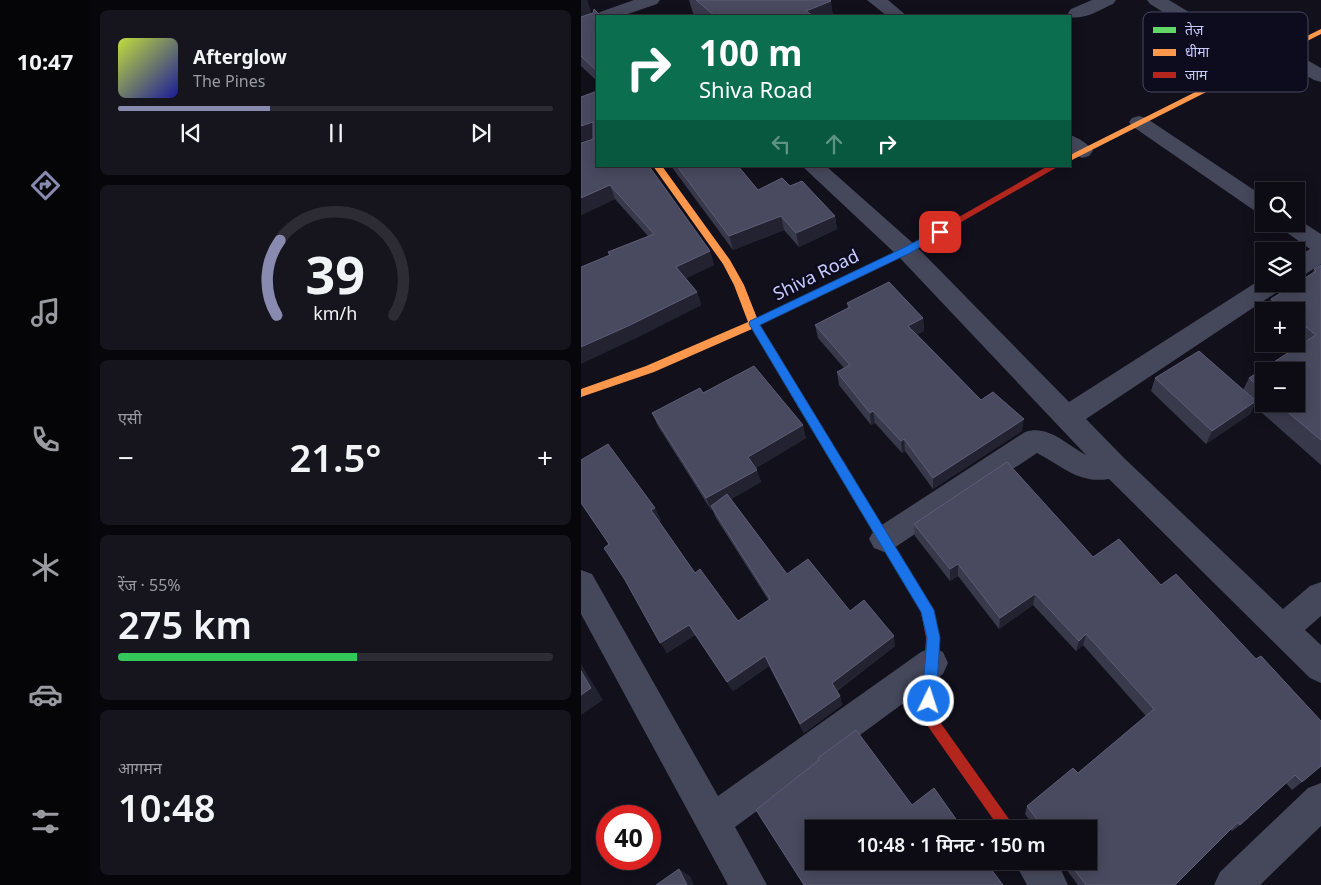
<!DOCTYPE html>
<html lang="hi">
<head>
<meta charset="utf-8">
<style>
  body { margin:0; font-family:"Noto Sans","Noto Sans Devanagari",sans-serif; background:#16151d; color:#f1f3f6; height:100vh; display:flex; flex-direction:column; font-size:19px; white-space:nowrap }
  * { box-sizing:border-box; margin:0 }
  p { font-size:16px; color:#9a9ba0 }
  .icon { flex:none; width:28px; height:28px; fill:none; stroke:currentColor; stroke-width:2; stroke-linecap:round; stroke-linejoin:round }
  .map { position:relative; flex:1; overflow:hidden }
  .side { display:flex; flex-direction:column; gap:10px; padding:10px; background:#07070b; width:491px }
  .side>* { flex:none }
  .banner { position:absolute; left:15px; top:15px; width:475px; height:152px; border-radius:0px; box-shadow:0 2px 12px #0003,0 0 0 1px #2d2c34; background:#0b6e4f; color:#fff; overflow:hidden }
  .fabs { position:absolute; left:674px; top:182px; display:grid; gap:10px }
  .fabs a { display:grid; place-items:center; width:50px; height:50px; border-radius:0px; background:#0d0c14; box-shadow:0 2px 12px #0003,0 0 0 1px #2d2c34; font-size:25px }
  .speed { position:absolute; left:15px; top:805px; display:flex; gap:10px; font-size:25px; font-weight:700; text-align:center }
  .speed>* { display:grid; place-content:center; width:65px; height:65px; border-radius:50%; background:#0d0c14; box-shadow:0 2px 12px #0003,0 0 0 1px #2d2c34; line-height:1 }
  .speed .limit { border:8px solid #d22; background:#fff; color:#111 }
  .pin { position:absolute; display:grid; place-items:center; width:42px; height:42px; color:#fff; margin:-21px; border-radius:10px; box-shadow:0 2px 8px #0006 }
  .me { position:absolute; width:55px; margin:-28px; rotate:4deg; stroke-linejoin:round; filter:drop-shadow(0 0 4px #0008) }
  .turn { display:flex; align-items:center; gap:18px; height:105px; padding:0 20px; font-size:22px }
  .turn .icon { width:65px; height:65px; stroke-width:2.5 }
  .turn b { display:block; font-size:35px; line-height:42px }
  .lanes { display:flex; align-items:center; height:48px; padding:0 20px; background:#0003; justify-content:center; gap:25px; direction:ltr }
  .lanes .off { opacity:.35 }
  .big { font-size:38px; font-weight:600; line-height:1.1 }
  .side .card { flex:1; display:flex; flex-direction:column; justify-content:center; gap:8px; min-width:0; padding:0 18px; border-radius:8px; background:#16151d }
  .side .dial { align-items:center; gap:0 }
  .dial svg { height:130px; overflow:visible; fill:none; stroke:#2d2c34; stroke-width:7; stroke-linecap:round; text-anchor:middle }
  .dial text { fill:#f1f3f6; stroke:none }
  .song { display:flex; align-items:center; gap:15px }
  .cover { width:60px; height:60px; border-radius:8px; background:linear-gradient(135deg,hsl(70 70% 55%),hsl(240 70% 35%)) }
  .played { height:5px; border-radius:2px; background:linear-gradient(90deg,#898aaf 35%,#2d2c34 35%) }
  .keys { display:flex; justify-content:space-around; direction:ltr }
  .heat { display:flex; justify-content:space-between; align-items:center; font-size:28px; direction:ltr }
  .charge { height:8px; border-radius:4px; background:linear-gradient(90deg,#34c759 55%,#2d2c34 0) }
  .trip { position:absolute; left:224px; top:820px; width:292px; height:50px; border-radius:0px; background:#0d0c14; box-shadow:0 2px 12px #0003,0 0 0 1px #2d2c34; font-weight:600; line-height:50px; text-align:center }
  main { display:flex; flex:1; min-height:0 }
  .tab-bar { display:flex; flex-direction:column; width:90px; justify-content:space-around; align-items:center; background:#050508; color:#9a9ba0 }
  .tab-bar .icon { width:35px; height:35px }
  .tab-bar .selected { color:#898aaf }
  .tab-bar b { font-size:22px; color:#f1f3f6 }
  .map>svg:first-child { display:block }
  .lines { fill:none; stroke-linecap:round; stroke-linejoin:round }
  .street { fill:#45475b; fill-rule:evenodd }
  .fast { fill:#63d668; fill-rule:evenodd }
  .slow { fill:#ff974d; fill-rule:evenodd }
  .jam { fill:#b3261e; fill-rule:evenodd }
  .wall { fill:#39394c; fill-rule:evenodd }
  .shaded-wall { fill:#222230 }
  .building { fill:#49495f; stroke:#5d5d78 }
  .route { fill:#1a73e8; stroke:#114b97 }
  .labels { text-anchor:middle; stroke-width:5; stroke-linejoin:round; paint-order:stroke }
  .street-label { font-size:18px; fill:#caccff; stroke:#0d0c1f }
  .key { fill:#0d0c1f; stroke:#464662; stroke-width:1 }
  .key-label { font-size:14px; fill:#caccff }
</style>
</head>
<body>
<main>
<nav class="tab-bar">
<b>10:47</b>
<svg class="icon selected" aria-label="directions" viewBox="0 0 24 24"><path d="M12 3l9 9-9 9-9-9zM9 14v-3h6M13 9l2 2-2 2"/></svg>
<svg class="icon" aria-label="music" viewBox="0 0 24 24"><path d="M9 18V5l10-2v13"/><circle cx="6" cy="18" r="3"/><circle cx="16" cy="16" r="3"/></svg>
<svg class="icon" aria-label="phone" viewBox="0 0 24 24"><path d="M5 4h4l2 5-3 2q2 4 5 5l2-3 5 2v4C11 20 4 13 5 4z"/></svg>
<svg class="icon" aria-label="climate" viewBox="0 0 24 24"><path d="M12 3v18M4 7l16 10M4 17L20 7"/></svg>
<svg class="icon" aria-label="car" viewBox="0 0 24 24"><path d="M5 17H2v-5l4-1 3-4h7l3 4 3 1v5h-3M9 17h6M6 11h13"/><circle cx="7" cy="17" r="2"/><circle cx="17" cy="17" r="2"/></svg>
<svg class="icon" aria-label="filters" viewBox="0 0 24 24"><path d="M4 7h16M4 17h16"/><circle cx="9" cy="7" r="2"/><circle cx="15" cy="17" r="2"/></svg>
</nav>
<section class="side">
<div class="card">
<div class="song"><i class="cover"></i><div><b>Afterglow</b><p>The Pines</p></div></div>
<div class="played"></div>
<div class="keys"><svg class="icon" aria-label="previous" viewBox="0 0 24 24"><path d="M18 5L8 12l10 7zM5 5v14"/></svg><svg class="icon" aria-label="pause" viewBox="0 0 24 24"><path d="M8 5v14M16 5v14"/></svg><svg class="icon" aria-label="next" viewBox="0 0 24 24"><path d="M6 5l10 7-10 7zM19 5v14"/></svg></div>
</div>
<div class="card dial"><svg viewBox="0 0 100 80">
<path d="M14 69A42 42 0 1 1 86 69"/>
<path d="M14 69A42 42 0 0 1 16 23" stroke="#898aaf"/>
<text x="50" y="56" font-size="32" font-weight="700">39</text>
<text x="50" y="72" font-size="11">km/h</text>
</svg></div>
<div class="card"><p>एसी</p>
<div class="heat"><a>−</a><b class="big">21.5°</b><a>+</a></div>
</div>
<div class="card"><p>रेंज · 55%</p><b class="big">275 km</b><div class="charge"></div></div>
<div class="card"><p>आगमन</p><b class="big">10:48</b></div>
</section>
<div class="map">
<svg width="740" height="885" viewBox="0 0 740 885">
  <rect width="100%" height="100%" fill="#11101b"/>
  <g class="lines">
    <g class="street">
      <polygon points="53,0 79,0 76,4 41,16 16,16 19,12"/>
      <polygon points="286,0 307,0 326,16 306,16"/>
      <path d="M511,0H535L532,4C520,9 504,20 490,17L487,13L490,9Z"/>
      <polygon points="566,0 588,0 684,58 687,62 684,66 677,68 670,66 569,4"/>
      <polygon points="698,46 705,48 740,68 740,82 733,80 691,56 689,52 691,48"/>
      <polygon points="558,116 565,118 682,196 682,213 674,211 551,126 548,122 551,118"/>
      <path d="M489,135C498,138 506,143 512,151L508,156L501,158L489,152Z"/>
      <path d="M221,166H245L334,245L488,402L682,278V284H703L699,290L505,419L543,458L702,609L729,586L740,582V616L724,630L740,645V683L729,678L528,479C498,484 481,466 456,453L313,548L303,552L293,548L288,539L293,530L444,432C467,424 486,445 505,455L318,257Z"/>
      <polygon points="715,218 740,234 740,264 723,275 715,277 715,258 729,249 701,229 698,224 715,224"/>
      <polygon points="0,570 11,574 137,796 340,652 351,647 362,652 367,663 362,674 154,827 186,885 147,885 0,614"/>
      <polygon points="740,783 740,826 679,885 633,885 639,872 727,788"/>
      <polygon points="433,861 474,861 481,872 487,885 446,885"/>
    </g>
    <polygon class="fast" points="222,401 226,402 330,574 332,578 330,582 326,584 322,582 218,408 217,405 218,402"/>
    <g class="slow">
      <polygon points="740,29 740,34 489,161 489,155"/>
      <polygon points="72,166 81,166 149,260 163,285 176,318 308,256 314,256 314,260 179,325 226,402 227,405 226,408 218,408 171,329 73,372 0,397 0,389 65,366 167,322 153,285 142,264"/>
    </g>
    <g class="jam">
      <polygon points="467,166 478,166 314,260 308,260 306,258"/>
      <polygon points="326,572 330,574 352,610 359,638 355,701 359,722 435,829 419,829 346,725 341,701 345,638 340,612 320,578 322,574"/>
    </g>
  </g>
  <g class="wall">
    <polygon points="0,0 6,0 10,13 16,16 16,81 0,66"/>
    <polygon points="108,0 249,0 252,16 115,16 112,13"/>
    <polygon points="16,91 16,166 129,251 133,265 105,278 116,292 120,305 53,339 27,252 67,236 34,199 0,215 0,143 12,139 12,138 0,141 0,97"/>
    <polygon points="90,166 157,166 177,190 209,186 254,216 256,229 218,247 203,230 152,250"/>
    <path d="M740,265V465L673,406L669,414L625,444L570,391L574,378L662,390L668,378L718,345L715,343V311H685L690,299L731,274L733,269ZM682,371L715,404H682Z"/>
    <polygon points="266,303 342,318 343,331 336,334 400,400 441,431 352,489 324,451 321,453 294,423 290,425 258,385 256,372 263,368 237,338 234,325 267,308"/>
    <polygon points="122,393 225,438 175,468 180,482 150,499 206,574 269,611 314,646 256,691 259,696 261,705 223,733 188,666 152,691 114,635 86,653 28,544 80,520 78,521 114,573 157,621 188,601 135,518 131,509 130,510 77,426 71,413"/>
    <polygon points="333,524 512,557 721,782 711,790 705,783 659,825 651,831 649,829 594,885 497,885 479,861 508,861 508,829 455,829 444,814 446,806 497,773 565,716 502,645 495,651 452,605 418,629 377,576 369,581 334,536"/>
  </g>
  <g class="shaded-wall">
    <polygon points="0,0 6,0 10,13 0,17"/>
    <polygon points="250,1 252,16 226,16 225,11"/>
    <polygon points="12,122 16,137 0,141 0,126"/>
    <polygon points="29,185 34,199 0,215 0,198"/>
    <polygon points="200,216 203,230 152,250 148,236"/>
    <polygon points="254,216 256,229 218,247 215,233"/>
    <polygon points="129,251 133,265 100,281 95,267"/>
    <polygon points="116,292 120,305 53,339 0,364 0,347"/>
    <polygon points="342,318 343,331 328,339 327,326"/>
    <polygon points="675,401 669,414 625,444 631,431"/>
    <polygon points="292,411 294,423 290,425 289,413"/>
    <polygon points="443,419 441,431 352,489 352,478"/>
    <polygon points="222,425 225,438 172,470 167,457"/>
    <polygon points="323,439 324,451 321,453 320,441"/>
    <polygon points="176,470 180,482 132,509 130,506 131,509 130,510 125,498"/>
    <polygon points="74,508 80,520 77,522 70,510"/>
    <polygon points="377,564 377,576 369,581 369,569"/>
    <polygon points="454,594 452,605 418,629 419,618"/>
    <polygon points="108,625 114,635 86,653 79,643"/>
    <polygon points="505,634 502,645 495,651 498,641"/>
    <polygon points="313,636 314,646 254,692 251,683"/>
    <polygon points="184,656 188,666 152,691 146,682"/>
    <polygon points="0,664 22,700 0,715"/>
    <polygon points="259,696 261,705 223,733 219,724"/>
    <polygon points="98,869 109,876 113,885 106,885"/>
  </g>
  <g class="building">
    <polygon points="115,0 249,0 250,1 225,11 232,16 134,16"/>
    <polygon points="13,9 20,16 16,16 16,71 0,56 0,17 12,13"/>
    <polygon points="16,91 16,166 68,166 129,251 95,267 116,292 47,326 0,347 0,267 29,255 27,252 73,234 29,185 0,198 0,143 12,139 12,122 0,126 0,97"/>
    <polygon points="96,166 157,166 177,190 201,178 209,186 221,181 254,216 215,233 200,216 148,236"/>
    <polygon points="740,265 740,440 697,404 715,404 715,371 682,371 682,391 668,378 735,335 715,319 715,311 705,311 690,299 735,271 733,269"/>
    <polygon points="308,282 342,318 327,326 400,400 412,392 443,419 352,478 323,439 320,441 292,411 289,413 256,372 269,365 234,325 269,307 266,303"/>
    <polygon points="618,351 675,401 631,431 574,378"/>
    <polygon points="173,366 222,425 167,457 176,470 125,498 71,413 119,388 122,393"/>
    <polygon points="27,444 74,508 70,510 114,573 119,569 157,621 189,599 130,506 146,494 206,574 227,559 269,611 283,600 313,636 251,683 259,696 219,724 184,656 146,682 108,625 79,643 44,580 23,548 28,544 0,503 0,460"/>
    <polygon points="426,462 512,557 538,539 580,585 595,574 675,659 680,656 740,721 740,766 721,782 714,775 659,825 657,822 594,885 505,885 487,861 508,861 508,829 463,829 446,806 492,768 497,773 573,709 505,634 498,641 454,594 419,618 377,564 369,569 333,524"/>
    <polygon points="0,671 10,688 0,695"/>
    <polygon points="275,730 331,805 353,788 382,829 232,829 232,861 404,861 422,885 223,885 175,810 238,760 237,758"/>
    <polygon points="98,869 106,885 75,885"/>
  </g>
  <polygon class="route" points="359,229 364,232 362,234 329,253 179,325 353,610 359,638 355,701 353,706 348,708 343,706 341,701 346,638 340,612 168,324 169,321 322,248"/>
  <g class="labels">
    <g class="street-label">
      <text transform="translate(235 275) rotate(-26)" y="6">Shiva Road</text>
    </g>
  </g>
  <rect x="562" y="12" width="165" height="80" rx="8" class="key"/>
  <rect x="572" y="27" width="23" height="6" fill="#63d668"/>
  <rect x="572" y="49" width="23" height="7" fill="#ff974d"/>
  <rect x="572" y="72" width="23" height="6" fill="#b3261e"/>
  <g class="key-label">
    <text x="604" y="35">तेज़</text>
    <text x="604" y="57">धीमा</text>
    <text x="604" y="80">जाम</text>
  </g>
</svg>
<div class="fabs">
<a><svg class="icon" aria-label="search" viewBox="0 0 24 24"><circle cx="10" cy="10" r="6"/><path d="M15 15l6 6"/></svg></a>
<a><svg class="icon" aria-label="layers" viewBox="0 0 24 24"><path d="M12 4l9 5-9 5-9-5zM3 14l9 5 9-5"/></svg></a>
<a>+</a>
<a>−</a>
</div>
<div class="speed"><div class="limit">40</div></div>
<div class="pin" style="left:359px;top:232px;background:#d93025"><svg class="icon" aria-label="arrive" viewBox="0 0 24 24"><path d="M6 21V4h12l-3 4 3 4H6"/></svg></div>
<svg class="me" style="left:348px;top:701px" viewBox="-20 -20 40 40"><circle r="17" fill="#1a73e8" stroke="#fff" stroke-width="3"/><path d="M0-11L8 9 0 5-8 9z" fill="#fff"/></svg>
<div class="trip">10:48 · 1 मिनट · 150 m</div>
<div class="banner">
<div class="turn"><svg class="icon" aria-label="right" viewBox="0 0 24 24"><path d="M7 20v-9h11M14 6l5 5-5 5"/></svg><div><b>100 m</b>Shiva Road</div></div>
<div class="lanes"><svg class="icon off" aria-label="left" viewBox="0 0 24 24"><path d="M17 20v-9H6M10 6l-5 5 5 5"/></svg><svg class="icon off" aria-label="ahead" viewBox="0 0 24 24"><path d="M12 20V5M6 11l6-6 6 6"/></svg><svg class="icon" aria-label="right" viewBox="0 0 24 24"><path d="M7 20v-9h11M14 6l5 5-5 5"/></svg></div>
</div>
</div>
</main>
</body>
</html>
